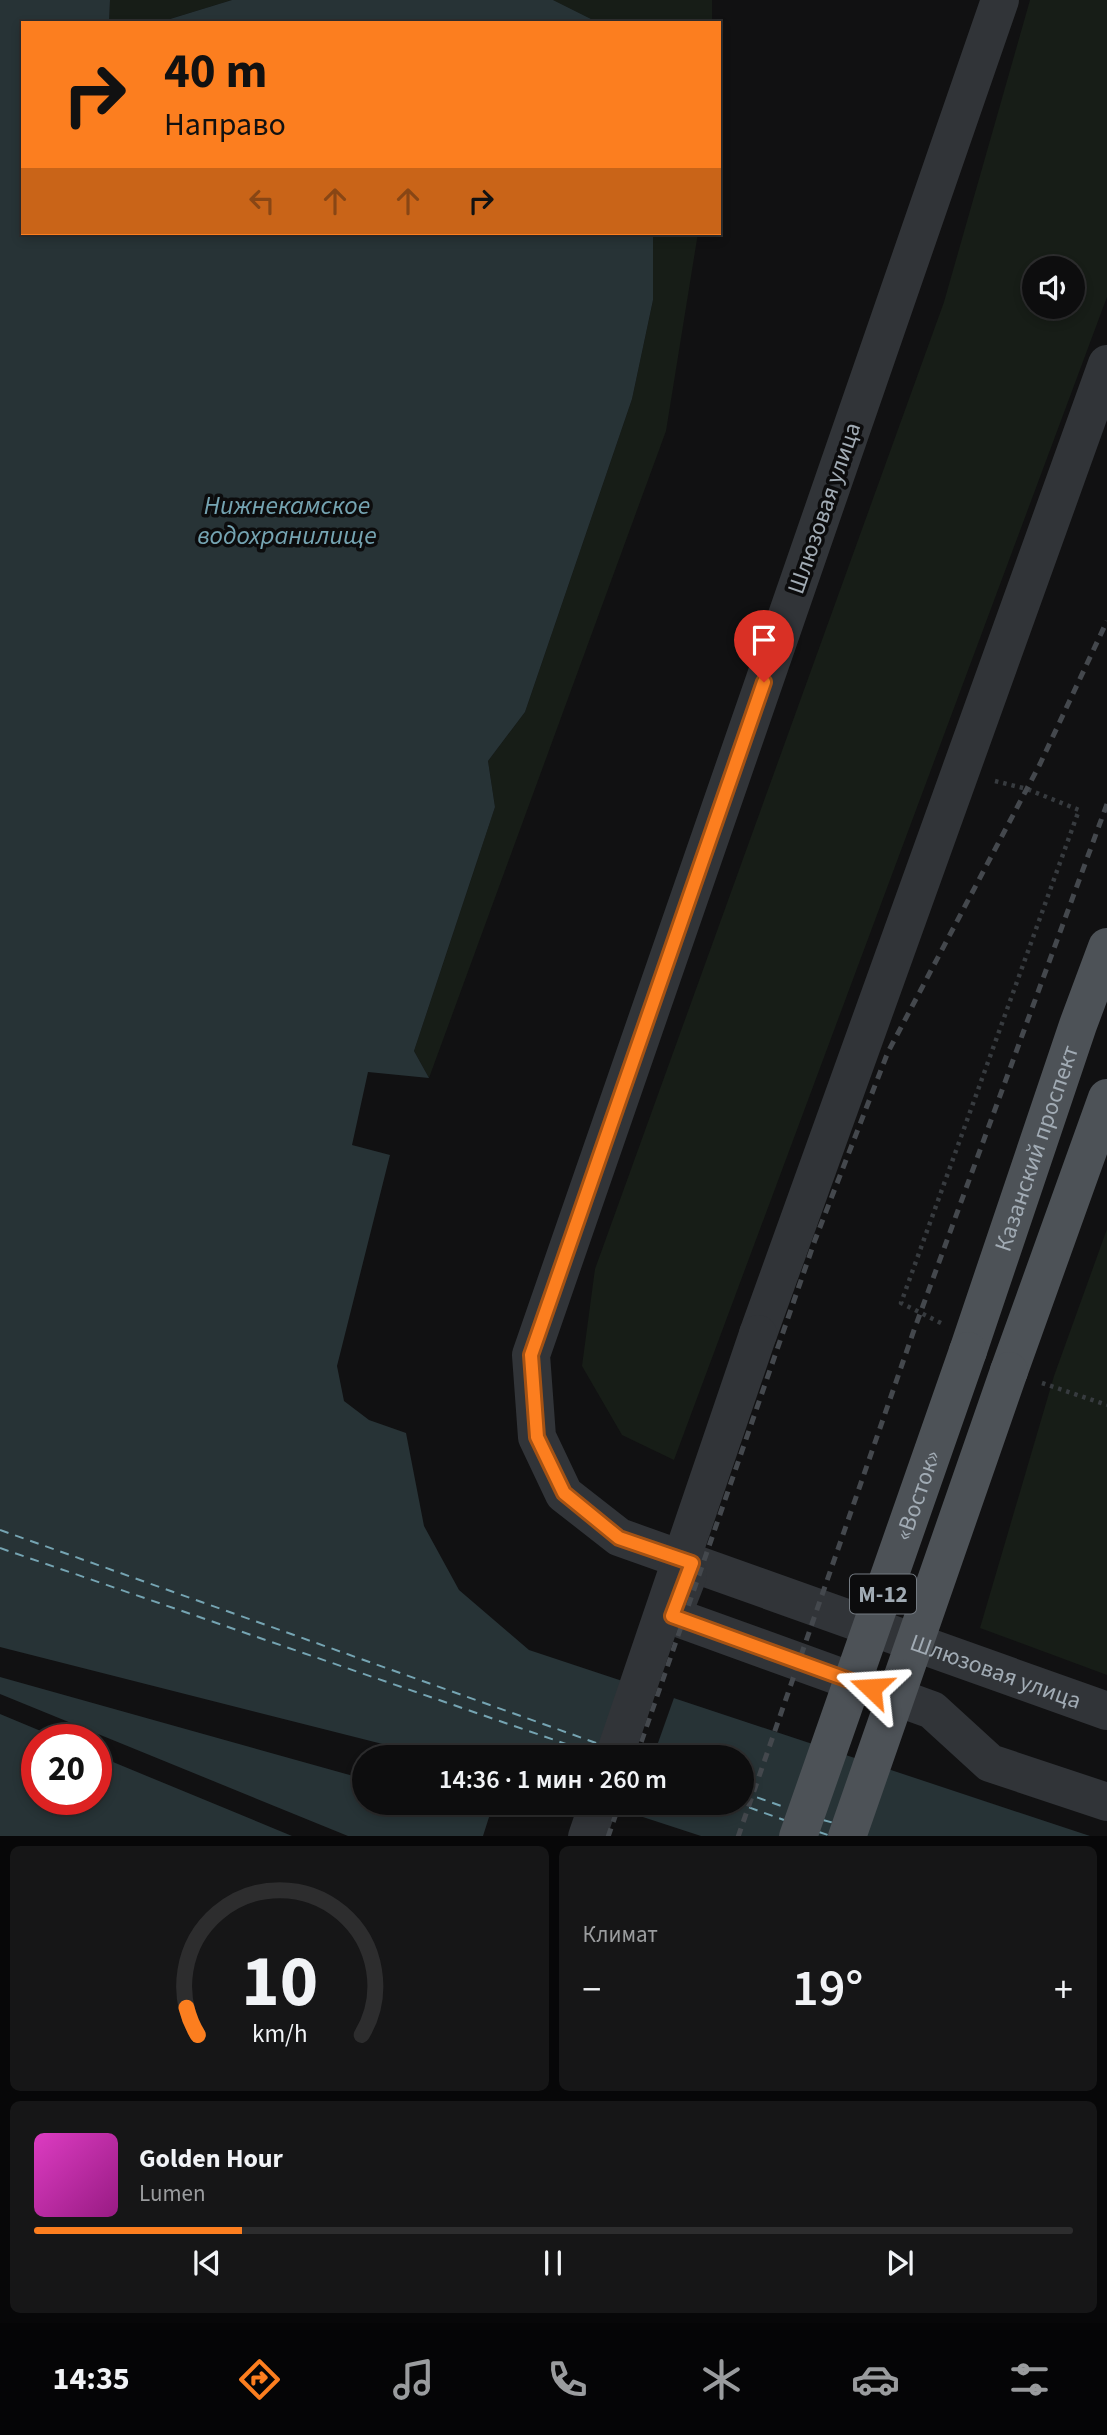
<!DOCTYPE html>
<html lang="ru">
<head>
<meta charset="utf-8">
<style>
  body { margin:0; font-family:"Source Sans 3",sans-serif; background:#161617; color:#f1f3f6; height:100vh; display:flex; flex-direction:column; font-size:26px; white-space:nowrap }
  * { box-sizing:border-box; margin:0 }
  p { font-size:23px; color:#9a9c9e }
  .icon { flex:none; width:38px; height:38px; fill:none; stroke:currentColor; stroke-width:2; stroke-linecap:round; stroke-linejoin:round }
  .map { position:relative; height:1836px; overflow:hidden }
  .side { display:flex; flex-direction:column; gap:10px; padding:10px; background:#070708; flex:1 }
  .side>* { flex:none }
  .banner { position:absolute; left:21px; top:21px; width:700px; height:214px; border-radius:0px; box-shadow:0 4px 10px #0003,0 0 0 2px #2d2d2e; background:#fc7e1f; color:#111; overflow:hidden }
  .controls { position:absolute; left:1022px; top:256px; display:grid; gap:14px }
  .controls a { display:grid; place-items:center; width:63px; height:63px; border-radius:50%; background:#0d0d0e; box-shadow:0 4px 10px #0003,0 0 0 2px #2d2d2e; font-size:35px }
  .speed { position:absolute; left:21px; top:1724px; display:flex; gap:14px; font-size:35px; font-weight:700; text-align:center }
  .speed>* { display:grid; place-content:center; width:91px; height:91px; border-radius:50%; background:#0d0d0e; box-shadow:0 4px 10px #0003,0 0 0 2px #2d2d2e; line-height:1 }
  .speed .limit { border:10px solid #d22; background:#fff; color:#111 }
  .pin { position:absolute; display:grid; place-items:center; width:60px; height:60px; color:#fff; margin:-72px -30px; border-radius:50% 50% 50% 0; rotate:-45deg; box-shadow:0 0 7px #0007 }
  .pin .icon { rotate:45deg }
  .me { position:absolute; width:77px; margin:-38px; rotate:290deg; stroke-linejoin:round; filter:drop-shadow(0 0 5px #0008) }
  .turn { display:flex; align-items:center; gap:24px; height:147px; padding:0 28px; font-size:32px }
  .turn .icon { width:91px; height:91px; stroke-width:2.5 }
  .turn b { display:block; font-size:49px; line-height:60px }
  .lanes { display:flex; align-items:center; height:66px; padding:0 28px; background:#0003; justify-content:center; gap:35px; direction:ltr }
  .lanes .off { opacity:.35 }
  .big { font-size:52px; font-weight:600; line-height:1.1 }
  .side .widget { flex:1; display:flex; flex-direction:column; justify-content:center; gap:10px; min-width:0; padding:0 24px; border-radius:10px; background:#161617 }
  .side .dial { align-items:center; gap:0 }
  .dial svg { height:182px; overflow:visible; fill:none; stroke:#2d2d2e; stroke-width:7; stroke-linecap:round; text-anchor:middle }
  .dial text { fill:#f1f3f6; stroke:none }
  .song { display:flex; align-items:center; gap:21px }
  .cover { width:84px; height:84px; border-radius:10px; background:linear-gradient(135deg,hsl(310 70% 55%),hsl(310 70% 35%)) }
  .played { height:7px; border-radius:4px; background:linear-gradient(90deg,#fc7e1f 20%,#2d2d2e 20%) }
  .keys { display:flex; justify-content:space-around; direction:ltr }
  .heat { display:flex; justify-content:space-between; align-items:center; font-size:38px; direction:ltr }
  .side .tiles { flex:1; display:grid; gap:10px; grid-template-columns:1fr 1fr }
  .widget:last-child { grid-column:span 2 }
  .trip { position:absolute; left:352px; top:1745px; width:402px; height:70px; border-radius:35px; background:#0d0d0e; box-shadow:0 4px 10px #0003,0 0 0 2px #2d2d2e; font-weight:600; line-height:70px; text-align:center }
  .tabs { display:flex; height:112px; justify-content:space-around; align-items:center; background:#050506; color:#9a9c9e }
  .tabs .icon { width:49px; height:49px }
  .tabs .current { color:#fc7e1f }
  .tabs b { font-size:32px; color:#f1f3f6 }
  .map>svg:first-child { display:block }
  .green { fill:#171d17; fill-rule:evenodd }
  .water { fill:#273336 }
  .pier { fill:#111112 }
  .lines { fill:none; stroke-linecap:round; stroke-linejoin:round }
  .ferry { stroke:#75a4b2; stroke-width:2; stroke-dasharray:9 7; stroke-linecap:butt }
  .path { stroke:#373b3f; stroke-width:4.5; stroke-dasharray:3.5 5; stroke-linecap:butt }
  .minor { stroke:#313438; stroke-width:38 }
  .major { stroke:#4d5257; stroke-width:38 }
  .rail { stroke:#44484d; stroke-width:5; stroke-dasharray:9 7; stroke-linecap:butt }
  .minor-bridge { stroke:#313438; stroke-width:38 }
  .major-bridge { stroke:#4d5257; stroke-width:38 }
  .route-casing { stroke:#a45214; stroke-width:18 }
  .route { stroke:#fc7e1f; stroke-width:12 }
  .labels { text-anchor:middle; stroke-width:7; stroke-linejoin:round; paint-order:stroke }
  .shield { fill:#0c0c0d; stroke:#747b82; stroke-width:2 }
  .shield-label { font-size:23px; font-weight:bold; fill:#a1abb4 }
  .street-label { font-size:24px; fill:#a1abb4; stroke:#0c0c0d }
  .water-label { font-size:26px; font-style:italic; fill:#75a4b2; stroke:#0c0c0d }
</style>
</head>
<body>
<div class="map">
<svg width="1107" height="1837" viewBox="0 0 1107 1837">
  <rect width="100%" height="100%" fill="#111112"/>
  <g class="green">
    <polygon points="110,0 232,0 157,23 109,23"/>
    <polygon points="553,0 712,0 712,23 599,23"/>
    <path d="M1030,0H1107V297L674,1460L622,1435L582,1366L595,1269L944,302ZM1034,268H1073V306H1034Z"/>
    <polygon points="653,233 698,233 666,431 429,1078 414,1051 495,807 488,761 525,712 632,399 653,300"/>
    <polygon points="1107,1229 1107,1675 980,1628 1054,1376"/>
  </g>
  <g class="water">
    <polygon points="0,0 110,0 109,23 23,23 23,233 653,233 653,300 632,399 525,712 488,761 495,807 414,1051 429,1078 368,1072 352,1145 390,1155 337,1366 344,1401 369,1420 406,1433 424,1526 459,1590 529,1650 1090,1836 701,1836 600,1803 742,1802 742,1757 434,1757 0,1647"/>
    <polygon points="232,0 553,0 599,23 157,23"/>
    <polygon points="0,1677 364,1779 364,1802 447,1803 490,1814 483,1836 348,1836 0,1694"/>
    <polygon points="0,1714 60,1739 37,1740 37,1799 96,1799 96,1755 292,1836 0,1836"/>
  </g>
  <polygon class="pier" points="629,1680 675,1695 653,1757 602,1757"/>
  <g class="lines">
    <g class="ferry">
      <polyline points="0,1530 599,1744"/>
      <polyline points="0,1548 595,1754"/>
      <polyline points="742,1792 787,1808"/>
      <polyline points="734,1802 784,1820"/>
      <polyline points="823,1820 834,1823"/>
      <polyline points="819,1832 831,1836"/>
    </g>
    <g class="path">
      <polyline points="941,1323 901,1303 1079,810 1027,789 995,781"/>
      <polyline points="1042,1383 1107,1405"/>
    </g>
    <g class="minor">
      <path id="s1" d="M1000,0L531,1355L537,1437L564,1494L619,1537L1107,1711"/>
      <polyline points="758,1334 1107,364"/>
      <polyline points="688,1575 672,1616 932,1710 990,1763 1107,1802"/>
      <polyline points="587,1837 599,1802"/>
    </g>
    <g class="major">
      <path id="s2" d="M968,1351L1078,1025L1107,947"/>
      <polyline points="1009,1371 1107,1098"/>
    </g>
    <g class="rail">
      <polyline points="636,1757 815,1240 888,1052 1040,764 1107,621"/>
      <polyline points="608,1837 620,1802"/>
      <polyline points="738,1837 913,1333 1107,804"/>
    </g>
    <polyline class="minor-bridge" points="614,1757 758,1334"/>
    <g class="major-bridge">
      <path id="s3" d="M798,1837L968,1351"/>
      <polyline points="847,1837 1009,1371"/>
    </g>
  </g>
  <g class="lines">
    <g class="route-casing">
      <polyline id="route" points="764,682 531,1355 537,1437 564,1493 619,1538 692,1563 672,1616 871,1688"/>
    </g>
    <use href="#route" class="route"/>
  </g>
  <g class="labels">
    <rect class="shield" x="850" y="1574.5" width="66" height="39" rx="5"/>
    <g class="shield-label">
      <text x="883" y="1602">М-12</text>
    </g>
    <g class="street-label">
      <text transform="translate(824 508) rotate(-71)" y="8">Шлюзовая улица</text>
      <text dy="8" stroke="none"><textPath href="#s2" startOffset="214">Казанский проспект</textPath></text>
      <text dy="8" stroke="none"><textPath href="#s3" startOffset="362">«Восток»</textPath></text>
      <text dy="8" stroke="none"><textPath href="#s1" startOffset="2049">Шлюзовая улица</textPath></text>
    </g>
    <g class="water-label">
      <text x="287" y="514">Нижнекамское<tspan x="287" dy="30">водохранилище</tspan></text>
    </g>
  </g>
</svg>
<div class="controls">
<a><svg class="icon" aria-label="sound" viewBox="0 0 24 24"><path d="M4 9h4l5-4v14l-5-4H4zM17 9q2 3 0 6"/></svg></a>
</div>
<div class="speed"><div class="limit">20</div></div>
<div class="pin" style="left:764px;top:682px;background:#d93025"><svg class="icon" aria-label="arrive" viewBox="0 0 24 24"><path d="M6 21V4h12l-3 4 3 4H6"/></svg></div>
<svg class="me" style="left:871px;top:1688px" viewBox="-20 -20 40 40"><path d="M0-17L14 15 0 8-14 15z" fill="#fc7e1f" stroke="#fff" stroke-width="4"/></svg>
<div class="trip">14:36 · 1 мин · 260 m</div>
<div class="banner">
<div class="turn"><svg class="icon" aria-label="right" viewBox="0 0 24 24"><path d="M7 20v-9h11M14 6l5 5-5 5"/></svg><div><b>40 m</b>Направо</div></div>
<div class="lanes"><svg class="icon off" aria-label="left" viewBox="0 0 24 24"><path d="M17 20v-9H6M10 6l-5 5 5 5"/></svg><svg class="icon off" aria-label="ahead" viewBox="0 0 24 24"><path d="M12 20V5M6 11l6-6 6 6"/></svg><svg class="icon off" aria-label="ahead" viewBox="0 0 24 24"><path d="M12 20V5M6 11l6-6 6 6"/></svg><svg class="icon" aria-label="right" viewBox="0 0 24 24"><path d="M7 20v-9h11M14 6l5 5-5 5"/></svg></div>
</div>
</div>
<section class="side">
<div class="tiles">
<div class="widget dial"><svg viewBox="0 0 100 80">
<path d="M14 69A42 42 0 1 1 86 69"/>
<path d="M14 69A42 42 0 0 1 9 57" stroke="#fc7e1f"/>
<text x="50" y="56" font-size="32" font-weight="700">10</text>
<text x="50" y="72" font-size="11">km/h</text>
</svg></div>
<div class="widget"><p>Климат</p>
<div class="heat"><a>−</a><b class="big">19°</b><a>+</a></div>
</div>
<div class="widget">
<div class="song"><i class="cover"></i><div><b>Golden Hour</b><p>Lumen</p></div></div>
<div class="played"></div>
<div class="keys"><svg class="icon" aria-label="previous" viewBox="0 0 24 24"><path d="M18 5L8 12l10 7zM5 5v14"/></svg><svg class="icon" aria-label="pause" viewBox="0 0 24 24"><path d="M8 5v14M16 5v14"/></svg><svg class="icon" aria-label="next" viewBox="0 0 24 24"><path d="M6 5l10 7-10 7zM19 5v14"/></svg></div>
</div>
</div>
</section>
<nav class="tabs">
<b>14:35</b>
<svg class="icon current" aria-label="directions" viewBox="0 0 24 24"><path d="M12 3l9 9-9 9-9-9zM9 14v-3h6M13 9l2 2-2 2"/></svg>
<svg class="icon" aria-label="music" viewBox="0 0 24 24"><path d="M9 18V5l10-2v13"/><circle cx="6" cy="18" r="3"/><circle cx="16" cy="16" r="3"/></svg>
<svg class="icon" aria-label="phone" viewBox="0 0 24 24"><path d="M5 4h4l2 5-3 2q2 4 5 5l2-3 5 2v4C11 20 4 13 5 4z"/></svg>
<svg class="icon" aria-label="climate" viewBox="0 0 24 24"><path d="M12 3v18M4 7l16 10M4 17L20 7"/></svg>
<svg class="icon" aria-label="car" viewBox="0 0 24 24"><path d="M5 17H2v-5l4-1 3-4h7l3 4 3 1v5h-3M9 17h6M6 11h13"/><circle cx="7" cy="17" r="2"/><circle cx="17" cy="17" r="2"/></svg>
<svg class="icon" aria-label="filters" viewBox="0 0 24 24"><path d="M4 7h16M4 17h16"/><circle cx="9" cy="7" r="2"/><circle cx="15" cy="17" r="2"/></svg>
</nav>
</body>
</html>
